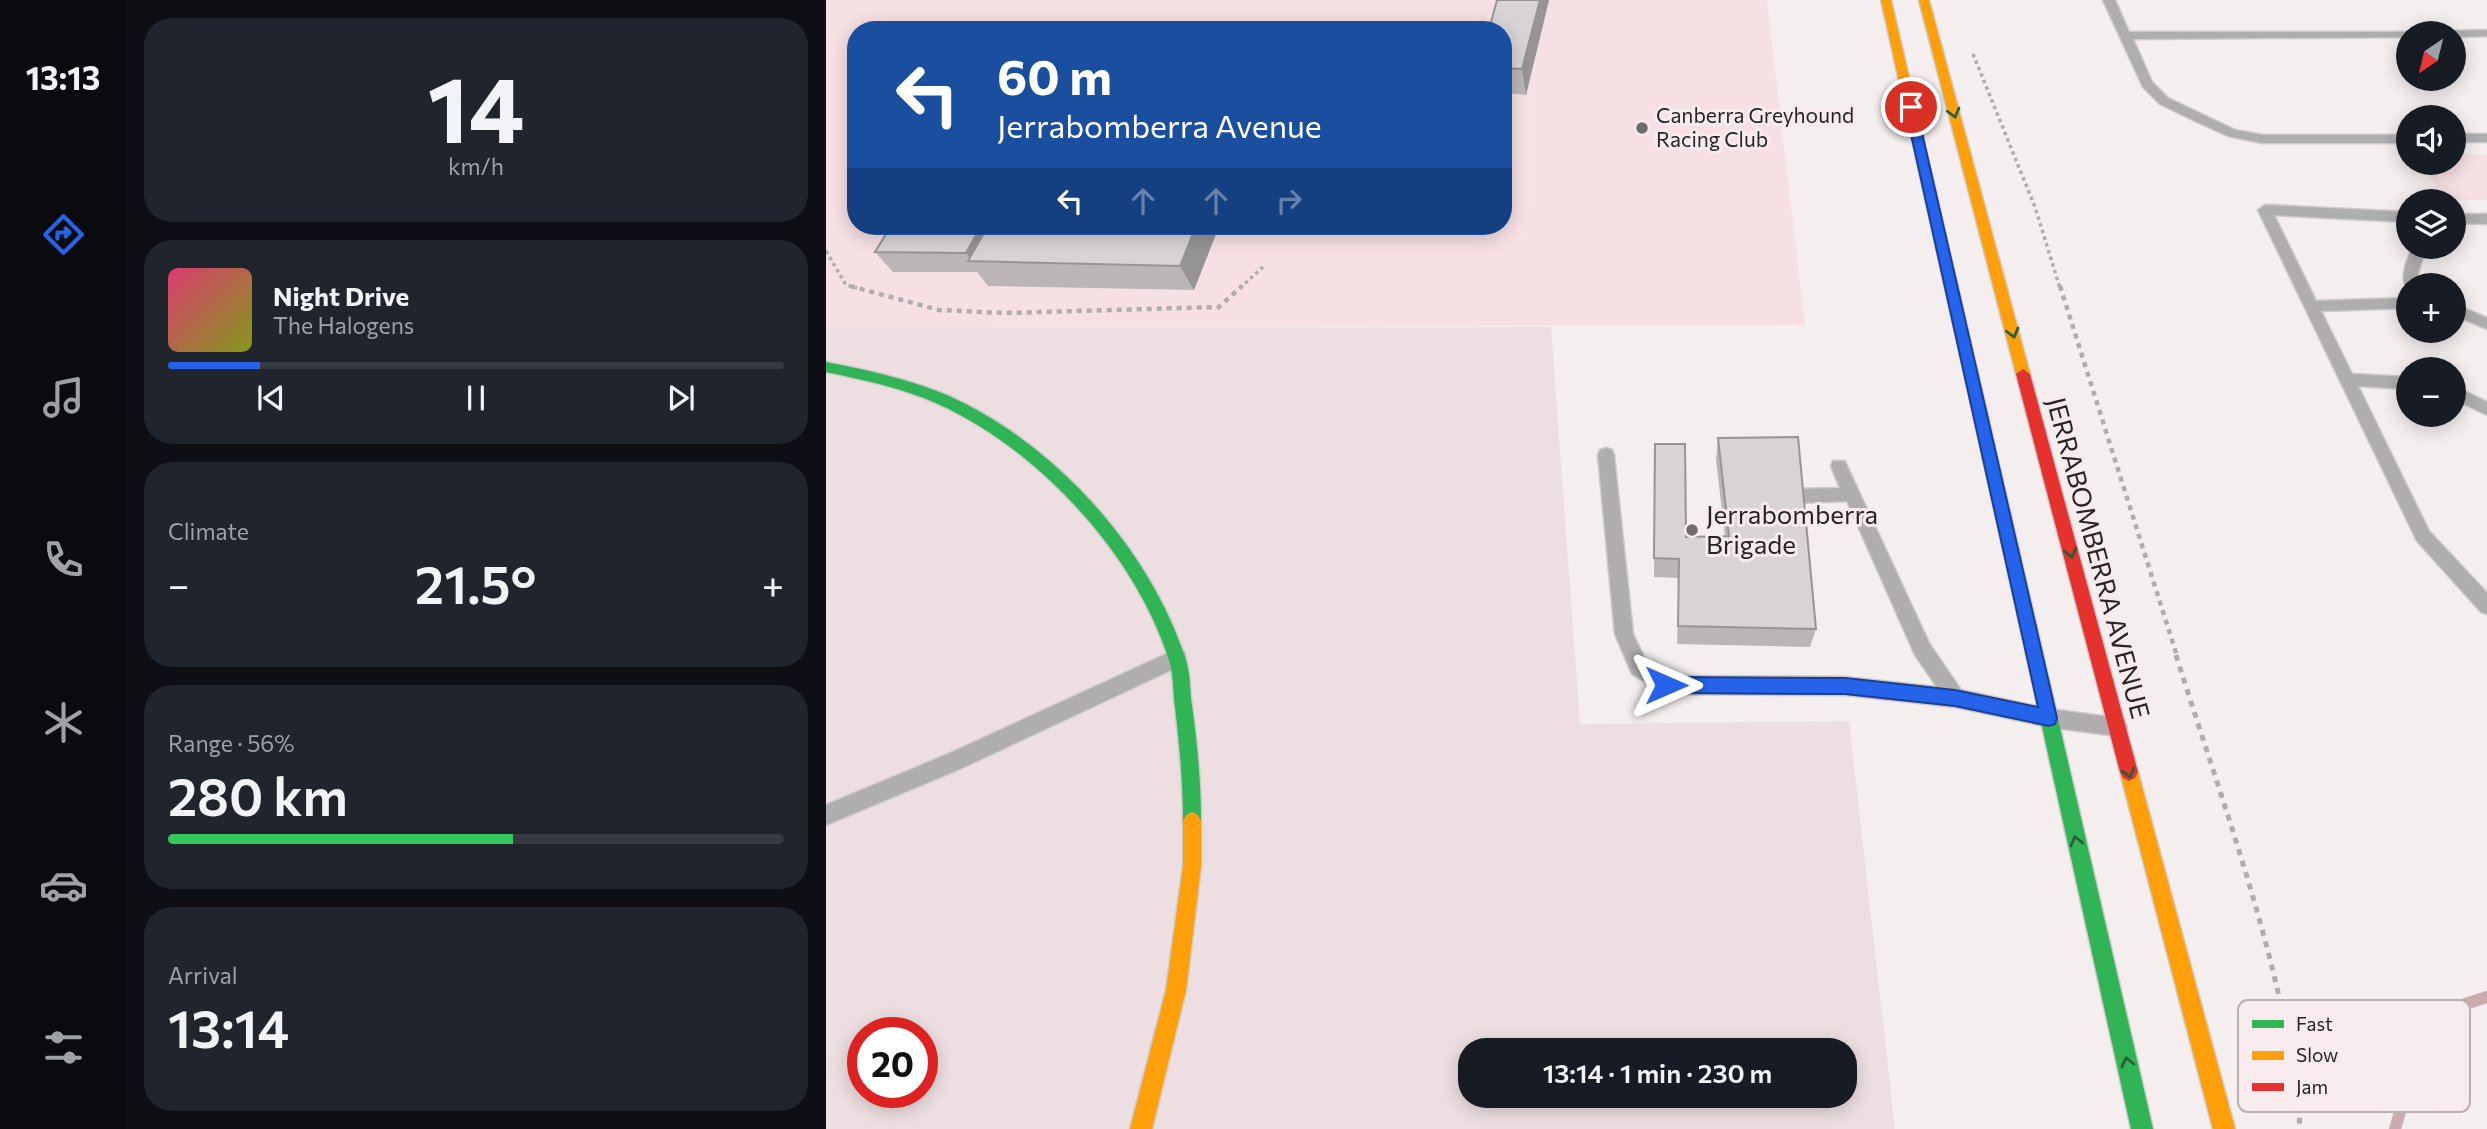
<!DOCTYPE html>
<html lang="en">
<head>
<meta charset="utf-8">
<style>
  body { margin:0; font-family:Commissioner,sans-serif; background:#20242c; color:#f1f3f6; height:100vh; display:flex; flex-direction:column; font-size:26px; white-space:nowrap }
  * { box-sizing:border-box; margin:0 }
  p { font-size:23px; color:#9ea1a6 }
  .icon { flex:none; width:38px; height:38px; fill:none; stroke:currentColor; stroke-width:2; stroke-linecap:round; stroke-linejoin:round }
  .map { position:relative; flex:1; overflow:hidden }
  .details { display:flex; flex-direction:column; gap:18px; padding:18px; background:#0d0f14; width:700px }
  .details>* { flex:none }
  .hud { position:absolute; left:21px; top:21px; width:665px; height:214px; border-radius:28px; box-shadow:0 4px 18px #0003; background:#1a4fa0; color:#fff; overflow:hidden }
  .needle { width:46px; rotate:215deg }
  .buttons { position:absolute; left:1570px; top:21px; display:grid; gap:14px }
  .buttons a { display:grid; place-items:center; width:70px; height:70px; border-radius:50%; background:#171b24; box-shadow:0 4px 18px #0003; font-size:35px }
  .speed { position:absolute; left:21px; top:1017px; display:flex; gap:14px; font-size:35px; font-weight:700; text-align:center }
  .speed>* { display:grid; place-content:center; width:91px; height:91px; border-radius:50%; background:#171b24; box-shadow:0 4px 18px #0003; line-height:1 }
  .speed .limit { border:10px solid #d22; background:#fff; color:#111 }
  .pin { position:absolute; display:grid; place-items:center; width:60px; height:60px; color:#fff; margin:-30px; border:4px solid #fff; border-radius:50%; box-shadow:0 2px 7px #0007 }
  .me { position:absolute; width:77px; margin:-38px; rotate:90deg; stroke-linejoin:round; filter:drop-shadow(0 0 5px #0008) }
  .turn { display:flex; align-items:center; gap:24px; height:147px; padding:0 35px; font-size:32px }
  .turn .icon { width:91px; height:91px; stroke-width:2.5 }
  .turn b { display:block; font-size:49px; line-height:60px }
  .lanes { display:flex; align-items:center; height:66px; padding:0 35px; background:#0003; justify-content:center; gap:35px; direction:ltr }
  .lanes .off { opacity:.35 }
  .big { font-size:52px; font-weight:600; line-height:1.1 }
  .details .widget { flex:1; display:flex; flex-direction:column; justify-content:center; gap:10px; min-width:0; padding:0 24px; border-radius:28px; background:#20242c }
  .details .dial { align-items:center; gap:0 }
  .dial b { font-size:91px; line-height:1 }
  .song { display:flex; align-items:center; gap:21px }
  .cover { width:84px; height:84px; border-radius:10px; background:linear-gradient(135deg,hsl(340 70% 55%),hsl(70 70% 35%)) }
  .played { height:7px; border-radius:4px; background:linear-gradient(90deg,#2563eb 15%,#363941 15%) }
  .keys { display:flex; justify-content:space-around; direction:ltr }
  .heat { display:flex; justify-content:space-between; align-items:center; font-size:38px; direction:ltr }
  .charge { height:10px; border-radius:5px; background:linear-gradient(90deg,#34c759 56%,#363941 0) }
  .trip { position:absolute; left:632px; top:1038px; width:399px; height:70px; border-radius:28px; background:#171b24; box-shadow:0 4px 18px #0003; font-weight:600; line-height:70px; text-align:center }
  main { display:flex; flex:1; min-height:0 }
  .tabs { display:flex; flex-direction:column; width:126px; justify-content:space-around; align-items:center; background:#090b0e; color:#9ea1a6 }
  .tabs .icon { width:49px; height:49px }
  .tabs .on { color:#2563eb }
  .tabs b { font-size:32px; color:#f1f3f6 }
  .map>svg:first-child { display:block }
  .built { fill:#eddfe1; fill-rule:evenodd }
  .green { fill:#f6e0e4; fill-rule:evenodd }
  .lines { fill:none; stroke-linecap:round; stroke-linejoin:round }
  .stream { stroke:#cdaab0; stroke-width:12 }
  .lane-casing { stroke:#cecacb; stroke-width:3 }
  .fast-casing { stroke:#cecacb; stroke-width:3 }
  .slow-casing { stroke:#cecacb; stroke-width:3 }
  .jam-casing { stroke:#cecacb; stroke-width:3 }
  .path-far2 { stroke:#afacad; stroke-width:3.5; stroke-dasharray:3.5 3.5; stroke-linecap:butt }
  .path-far1 { stroke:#afacad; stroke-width:4.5; stroke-dasharray:5 5; stroke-linecap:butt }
  .path { stroke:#afacad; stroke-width:5; stroke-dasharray:6 6; stroke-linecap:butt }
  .lane { fill:#afadae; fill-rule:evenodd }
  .fast { fill:#30b455; fill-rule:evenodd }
  .slow { fill:#ff9f0a; fill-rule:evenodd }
  .jam { fill:#e5322d; fill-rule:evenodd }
  .wall { fill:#bab6b7 }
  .shaded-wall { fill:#979495 }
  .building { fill:#d8d4d5; stroke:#979495; stroke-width:2 }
  .oneway { stroke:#2b5e38 }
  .route { fill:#2563eb; stroke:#184099; stroke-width:2 }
  .poi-dot { fill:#6f6b6c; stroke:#f7ebed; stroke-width:2.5 }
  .labels { text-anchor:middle; stroke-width:6; stroke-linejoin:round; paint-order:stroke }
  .far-poi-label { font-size:21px; fill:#282425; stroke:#f7ebed; text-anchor:start }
  .poi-label { font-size:26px; fill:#282425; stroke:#f7ebed; text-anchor:start }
  .street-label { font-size:26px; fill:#282425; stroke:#f7ebed }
  .key { fill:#f7ebed; stroke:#b9afb1; stroke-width:2 }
  .key-label { font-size:19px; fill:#282425 }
</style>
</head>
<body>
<main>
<nav class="tabs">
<b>13:13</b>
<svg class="icon on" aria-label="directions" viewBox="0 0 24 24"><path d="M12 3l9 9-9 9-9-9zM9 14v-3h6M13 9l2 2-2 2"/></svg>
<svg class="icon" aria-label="music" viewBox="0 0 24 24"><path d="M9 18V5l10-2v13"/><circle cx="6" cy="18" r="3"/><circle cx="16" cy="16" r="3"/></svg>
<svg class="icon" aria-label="phone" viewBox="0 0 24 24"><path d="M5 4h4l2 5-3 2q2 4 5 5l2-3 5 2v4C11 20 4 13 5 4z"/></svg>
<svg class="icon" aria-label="climate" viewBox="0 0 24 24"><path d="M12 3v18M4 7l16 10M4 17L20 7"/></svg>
<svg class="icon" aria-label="car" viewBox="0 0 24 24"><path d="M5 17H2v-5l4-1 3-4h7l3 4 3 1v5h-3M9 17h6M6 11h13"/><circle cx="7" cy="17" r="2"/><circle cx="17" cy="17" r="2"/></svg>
<svg class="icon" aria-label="filters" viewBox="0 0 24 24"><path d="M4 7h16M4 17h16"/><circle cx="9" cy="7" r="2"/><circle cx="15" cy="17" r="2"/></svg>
</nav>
<section class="details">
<div class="widget dial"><b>14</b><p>km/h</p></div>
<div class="widget">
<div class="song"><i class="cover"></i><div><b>Night Drive</b><p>The Halogens</p></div></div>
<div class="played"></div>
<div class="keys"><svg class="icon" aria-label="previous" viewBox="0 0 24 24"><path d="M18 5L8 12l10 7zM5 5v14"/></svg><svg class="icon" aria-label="pause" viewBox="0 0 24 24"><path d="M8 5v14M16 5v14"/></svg><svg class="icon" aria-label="next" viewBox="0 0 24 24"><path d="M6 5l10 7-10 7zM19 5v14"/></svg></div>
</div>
<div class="widget"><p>Climate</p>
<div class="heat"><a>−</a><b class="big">21.5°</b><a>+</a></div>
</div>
<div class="widget"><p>Range · 56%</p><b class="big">280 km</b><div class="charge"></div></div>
<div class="widget"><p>Arrival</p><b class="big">13:14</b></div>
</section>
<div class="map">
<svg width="1661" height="1129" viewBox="0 0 1661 1129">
  <rect width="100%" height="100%" fill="#f4eeef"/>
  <path class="built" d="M725,327L754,724L1023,721L1069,1129H0V328ZM37,1032H96V1092H37ZM644,1050H1018V1096H644Z"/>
  <g class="green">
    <path d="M0,0H941L979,325L0,328ZM30,30H677V226H30Z"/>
    <polygon points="1628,155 1661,155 1661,200 1620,200 1595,163 1628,163"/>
  </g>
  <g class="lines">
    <polyline class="stream" points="1569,1129 1602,1016 1661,997"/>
    <g class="lane-casing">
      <g id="lane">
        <polygon points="1277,0 1289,0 1303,32 1586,32 1582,33 1582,37 1307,39 1326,82 1342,98 1409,130 1436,135 1582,135 1582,143 1436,143 1402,136 1369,121 1334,104 1317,87"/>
        <polygon points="1661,30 1661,36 1628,37 1628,33 1623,33 1628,31"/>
        <rect x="1628" y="134" width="33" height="8"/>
        <polygon points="1439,205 1582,212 1582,222 1448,215 1490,301 1582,298 1582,308 1495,311 1526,374 1582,377 1582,389 1532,386 1603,531 1661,593 1661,614 1655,612 1591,541 1432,210"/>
        <polygon points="1661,214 1661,224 1628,223 1628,214"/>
        <path d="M1586,247H1600L1591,276L1592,285H1582V289C1572,278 1582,260 1586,247Z"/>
        <polygon points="1628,304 1661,318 1661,329 1628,315"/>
        <polygon points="1628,386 1661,402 1661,415 1628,399"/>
        <polygon points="780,448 786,450 788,455 807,634 820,662 843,676 1019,677 1111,687 1089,655 1021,501 971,503 965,501 963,496 965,491 971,489 1014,488 1005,466 1007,461 1019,461 1021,466 1103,643 1135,690 1223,709 1291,718 1298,720 1301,727 1298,734 1291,736 1223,727 1129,707 1019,695 840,694 806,674 789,634 772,455 774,450"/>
        <polygon points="351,649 358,652 360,658 358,664 136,768 0,825 0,805 122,754"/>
      </g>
    </g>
    <g class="fast-casing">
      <g id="fast">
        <path d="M0,362C41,370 84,379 123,396C229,444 322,547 359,657C364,671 364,685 365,699C371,740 375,780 375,821L372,827L366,830L360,827L357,821C357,780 353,740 348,699C347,685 347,671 342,657C308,553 212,449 112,404C77,388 38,380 0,372Z"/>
        <polygon points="1146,373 1153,378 1327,1129 1305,1129 1139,378"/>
      </g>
    </g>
    <g class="slow-casing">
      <g id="slow">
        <polygon points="1055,0 1065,0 1153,378 1146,383 1139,378"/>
        <polygon points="1093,0 1103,0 1204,374 1197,379 1190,374"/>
        <polygon points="1303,763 1309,766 1312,772 1409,1129 1387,1129 1294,772 1297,766"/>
        <polygon points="366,812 372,815 375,821 375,866 360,990 326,1129 304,1129 340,990 357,866 357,821 360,815"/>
      </g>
    </g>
    <g class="jam-casing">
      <polygon id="jam" points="1197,369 1204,374 1312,772 1309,778 1303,781 1297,778 1294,772 1190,374"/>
    </g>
    <g class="path-far2">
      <polyline points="1147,54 1209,207 1234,288"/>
      <polyline points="0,251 20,285 31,288"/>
      <polyline points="414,288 437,267"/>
    </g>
    <g class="path-far1">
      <polyline points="24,286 113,310 179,313 393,307 416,286"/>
      <polyline points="1234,286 1351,656"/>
    </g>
    <path class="path" d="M1350,655C1388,777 1433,898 1459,1024C1466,1059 1476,1093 1473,1129"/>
    <use href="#lane" class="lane"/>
    <use href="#fast" class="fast"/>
    <use href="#slow" class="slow"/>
    <use href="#jam" class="jam"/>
  </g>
  <g class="wall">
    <polygon points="671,0 723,0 700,95 677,93 677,30"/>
    <polygon points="65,226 386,226 390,234 368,290 162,286 151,272 67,272 49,252"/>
    <polygon points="892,438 990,629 984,647 851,644 853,578 828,577 829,444 860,537 899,536 890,460"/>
  </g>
  <g class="shaded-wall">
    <polygon points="714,0 723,0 700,95 696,69"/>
    <polygon points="155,226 181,226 147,261 140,253"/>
    <polygon points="370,226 386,226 390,234 368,290 354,266"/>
  </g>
  <g class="building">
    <polygon points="671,0 714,0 696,69 677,68 677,30 663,30"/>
    <polygon points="65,226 155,226 140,253 49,252"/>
    <polygon points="162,226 370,226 354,266 142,261"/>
    <polygon points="972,437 990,629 852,626 853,559 828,558 829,444 859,444 860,537 903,536 892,438"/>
  </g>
  <defs><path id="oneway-chevron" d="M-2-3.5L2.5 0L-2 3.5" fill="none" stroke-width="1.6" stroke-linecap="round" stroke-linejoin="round" transform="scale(1.75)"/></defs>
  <g class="oneway">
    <use href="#oneway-chevron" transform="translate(1128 113) rotate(75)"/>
    <use href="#oneway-chevron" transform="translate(1187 333) rotate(75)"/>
    <use href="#oneway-chevron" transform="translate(1245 553) rotate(75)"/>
    <use href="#oneway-chevron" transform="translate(1303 773) rotate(75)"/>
    <use href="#oneway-chevron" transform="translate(1250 841) rotate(-103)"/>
    <use href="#oneway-chevron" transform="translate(1301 1062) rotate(-103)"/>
  </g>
  <polygon class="route" points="1085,104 1090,107 1231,718 1229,724 1223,726 1129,706 1019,694 840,693 834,691 832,685 834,680 840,677 1019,678 1129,690 1212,707 1079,107"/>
  <g class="poi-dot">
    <circle cx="816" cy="128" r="7"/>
    <circle cx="866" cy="530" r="7"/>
  </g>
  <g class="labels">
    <g class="far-poi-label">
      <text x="830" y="123">Canberra Greyhound<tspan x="830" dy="24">Racing Club</tspan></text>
    </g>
    <g class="poi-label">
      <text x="880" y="524">Jerrabomberra<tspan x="880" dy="30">Brigade</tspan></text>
    </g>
    <g class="street-label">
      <text transform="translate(1272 558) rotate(75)" y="9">JERRABOMBERRA AVENUE</text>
    </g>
  </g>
  <rect x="1412" y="1000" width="232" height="112" rx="10" class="key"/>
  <rect x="1426" y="1020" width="32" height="8" fill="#30b455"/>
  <rect x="1426" y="1051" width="32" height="9" fill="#ff9f0a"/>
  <rect x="1426" y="1083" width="32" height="8" fill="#e5322d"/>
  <g class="key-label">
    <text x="1470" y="1031">Fast</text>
    <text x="1470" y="1062">Slow</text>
    <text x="1470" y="1094">Jam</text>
  </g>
</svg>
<div class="buttons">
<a><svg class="needle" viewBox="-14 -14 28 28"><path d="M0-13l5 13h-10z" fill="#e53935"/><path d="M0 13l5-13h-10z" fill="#9ea1a6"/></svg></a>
<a><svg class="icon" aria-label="sound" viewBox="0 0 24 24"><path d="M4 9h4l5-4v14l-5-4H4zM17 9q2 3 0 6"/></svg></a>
<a><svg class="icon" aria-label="layers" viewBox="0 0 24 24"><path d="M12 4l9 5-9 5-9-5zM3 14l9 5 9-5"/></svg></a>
<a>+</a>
<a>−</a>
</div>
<div class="speed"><div class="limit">20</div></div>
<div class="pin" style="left:1085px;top:107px;background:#d93025"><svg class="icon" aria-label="arrive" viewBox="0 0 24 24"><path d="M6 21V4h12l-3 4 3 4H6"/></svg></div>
<svg class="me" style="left:840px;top:685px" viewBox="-20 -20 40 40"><path d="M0-17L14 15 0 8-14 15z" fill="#2563eb" stroke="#fff" stroke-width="4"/></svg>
<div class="trip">13:14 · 1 min · 230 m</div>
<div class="hud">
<div class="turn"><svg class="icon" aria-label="left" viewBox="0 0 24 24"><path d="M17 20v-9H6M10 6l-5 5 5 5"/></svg><div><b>60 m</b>Jerrabomberra Avenue</div></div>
<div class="lanes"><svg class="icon" aria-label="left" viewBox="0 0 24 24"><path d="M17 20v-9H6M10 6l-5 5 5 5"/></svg><svg class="icon off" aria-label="ahead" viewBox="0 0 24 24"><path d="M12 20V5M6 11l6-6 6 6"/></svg><svg class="icon off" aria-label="ahead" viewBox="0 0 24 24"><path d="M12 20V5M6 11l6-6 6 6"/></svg><svg class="icon off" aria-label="right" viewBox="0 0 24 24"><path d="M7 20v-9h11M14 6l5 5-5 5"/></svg></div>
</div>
</div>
</main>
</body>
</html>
